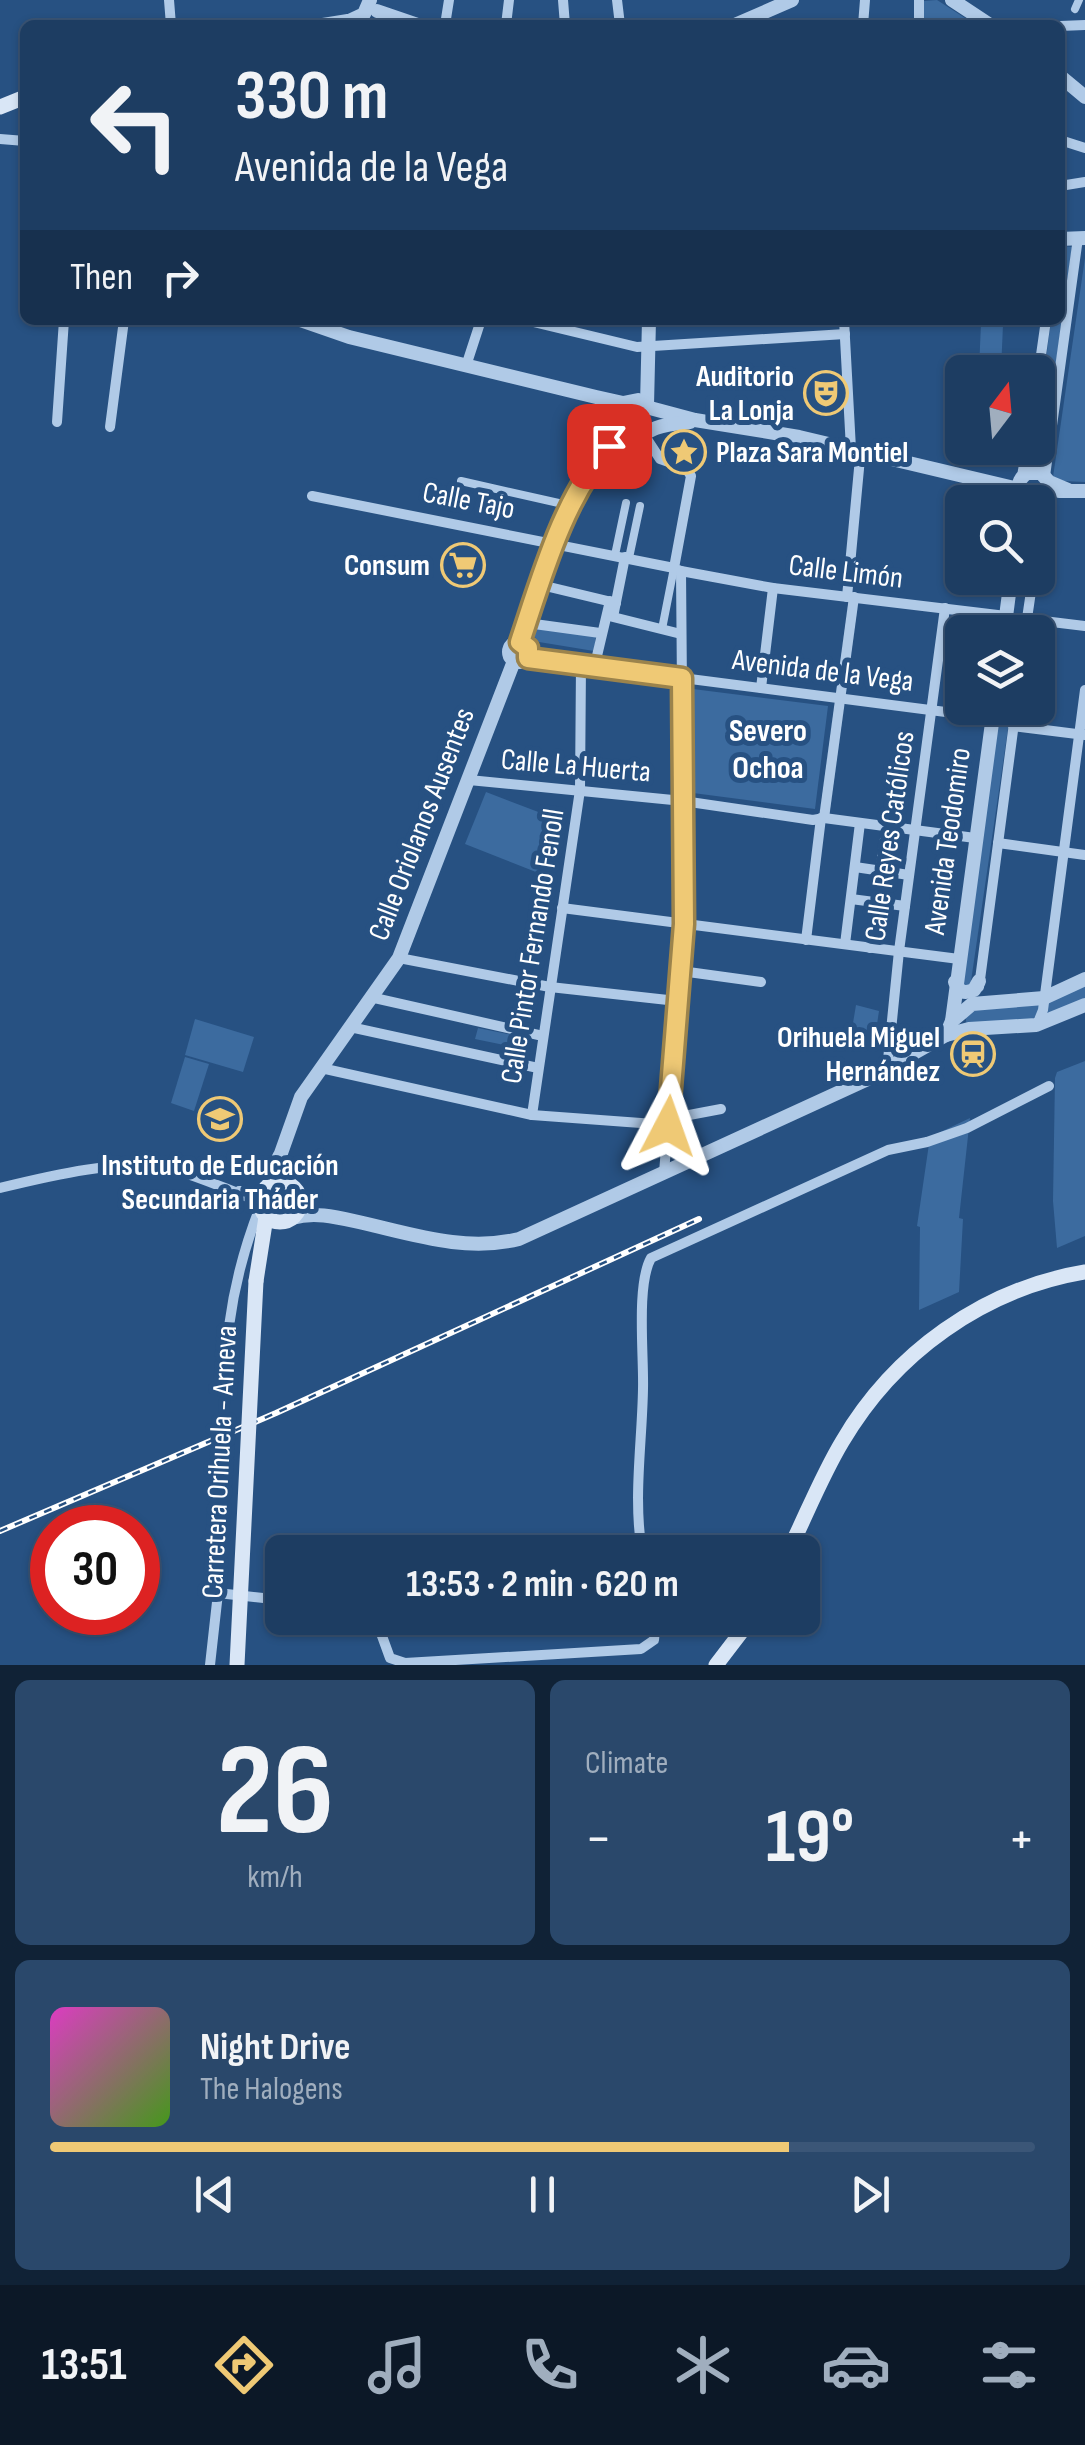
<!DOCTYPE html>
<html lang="en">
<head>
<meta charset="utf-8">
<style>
  body { margin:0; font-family:"Sofia Sans Condensed",sans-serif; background:#2a486b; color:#f1f3f6; height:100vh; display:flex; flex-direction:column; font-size:38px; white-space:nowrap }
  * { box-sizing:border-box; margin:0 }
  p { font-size:32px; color:#a0aebe }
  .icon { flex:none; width:55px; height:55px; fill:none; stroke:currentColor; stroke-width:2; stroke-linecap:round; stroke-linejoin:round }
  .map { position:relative; height:1665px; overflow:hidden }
  .side { display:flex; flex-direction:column; gap:15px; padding:15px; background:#102236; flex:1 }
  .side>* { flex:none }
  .guide { position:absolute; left:20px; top:20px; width:1045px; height:305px; border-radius:15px; box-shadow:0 2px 8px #0004,0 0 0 2px #3b5677; background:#1d3d62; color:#f1f3f6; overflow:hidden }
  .needle { width:65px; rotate:16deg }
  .fabs { position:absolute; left:945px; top:355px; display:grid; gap:20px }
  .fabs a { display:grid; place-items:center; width:110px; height:110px; border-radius:15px; background:#1d3d62; box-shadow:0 2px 8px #0004,0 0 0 2px #3b5677; font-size:50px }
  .speed { position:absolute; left:30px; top:1505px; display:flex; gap:20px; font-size:50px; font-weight:700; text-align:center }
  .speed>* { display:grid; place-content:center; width:130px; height:130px; border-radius:50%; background:#1d3d62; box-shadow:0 2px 8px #0004,0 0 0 2px #3b5677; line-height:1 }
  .speed .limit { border:15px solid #d22; background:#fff; color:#111 }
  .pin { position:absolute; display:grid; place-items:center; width:85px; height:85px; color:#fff; margin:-42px; border-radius:20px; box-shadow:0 5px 15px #0006 }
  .me { position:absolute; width:110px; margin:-55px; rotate:4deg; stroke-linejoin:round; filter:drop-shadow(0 0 8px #0008) }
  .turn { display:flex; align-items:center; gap:35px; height:210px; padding:0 50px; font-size:45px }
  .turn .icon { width:130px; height:130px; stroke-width:2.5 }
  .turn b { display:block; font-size:70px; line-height:85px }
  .then { display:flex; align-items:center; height:95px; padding:0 50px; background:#0003; gap:20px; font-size:38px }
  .big { font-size:75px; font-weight:700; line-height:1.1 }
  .side .widget { flex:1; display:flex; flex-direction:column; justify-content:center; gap:15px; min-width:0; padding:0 35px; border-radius:15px; background:#2a486b }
  .side .dial { align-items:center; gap:0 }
  .dial b { font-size:130px; line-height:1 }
  .song { display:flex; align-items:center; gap:30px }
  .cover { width:120px; height:120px; border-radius:15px; background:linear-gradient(135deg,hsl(310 70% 55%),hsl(100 70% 35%)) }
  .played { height:10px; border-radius:5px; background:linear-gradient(90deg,#efc975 75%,#3b5677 75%) }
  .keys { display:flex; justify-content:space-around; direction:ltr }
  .heat { display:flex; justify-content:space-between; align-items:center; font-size:55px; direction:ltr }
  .side .tiles { flex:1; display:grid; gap:15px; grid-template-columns:1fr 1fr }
  .widget:last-child { grid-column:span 2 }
  .trip { position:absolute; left:265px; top:1535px; width:555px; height:100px; border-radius:15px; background:#1d3d62; box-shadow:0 2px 8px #0004,0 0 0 2px #3b5677; font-weight:700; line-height:100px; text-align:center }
  .tabs { display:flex; height:160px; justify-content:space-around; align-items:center; background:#0c1827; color:#a0aebe }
  .tabs .icon { width:70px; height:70px }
  .tabs .on { color:#efc975 }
  .tabs b { font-size:45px; color:#f1f3f6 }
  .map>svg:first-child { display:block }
  .green { fill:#3c6b9f }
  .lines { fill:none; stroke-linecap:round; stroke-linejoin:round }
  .pedestrian { stroke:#b0cae7; stroke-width:8 }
  .minor { stroke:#b0cae7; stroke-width:10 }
  .tertiary { stroke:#b0cae7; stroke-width:14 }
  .secondary { stroke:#d9e6f6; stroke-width:15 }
  .rail-casing { stroke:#fff; stroke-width:6 }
  .rail { stroke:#275182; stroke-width:2.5; stroke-dasharray:8; stroke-linecap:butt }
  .secondary-bridge { stroke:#d9e6f6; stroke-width:15 }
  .route-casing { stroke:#9b834c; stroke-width:25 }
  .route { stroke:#efc975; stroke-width:18 }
  .labels { text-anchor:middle; stroke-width:10; stroke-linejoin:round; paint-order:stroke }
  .poi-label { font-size:30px; font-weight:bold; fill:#fff; stroke:#275182; text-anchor:end }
  .street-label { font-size:30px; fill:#fff; stroke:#275182 }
  .neighbourhood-label { font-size:32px; font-weight:bold; fill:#fff; stroke:#275182 }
</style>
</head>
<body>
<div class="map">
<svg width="1085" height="1665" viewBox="0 0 1085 1665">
  <rect width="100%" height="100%" fill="#275182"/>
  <g class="green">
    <polygon points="937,0 976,25 924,25 924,1"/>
    <polygon points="1062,246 1072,247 1042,464 1032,461 1034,448 1038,448 1038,422 1051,320 1060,320"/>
    <polygon points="1085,258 1085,482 1063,481 1053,477"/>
    <polygon points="981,324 1003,325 1001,370 979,369"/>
    <polygon points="537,628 596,636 594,651 539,642 534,636"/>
    <polygon points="693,689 828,706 815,809 693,793"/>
    <polygon points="998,708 1011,708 970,988 961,986"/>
    <polygon points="486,792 562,821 541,874 465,844"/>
    <polygon points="1085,982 1085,1000 1031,1019 968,1032 964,1009"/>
    <polygon points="856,1005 879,1011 873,1051 850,1041"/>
    <polygon points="195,1019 254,1037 243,1072 185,1055"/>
    <polygon points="478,1028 527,1038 527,1061 508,1057 509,1046 475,1039"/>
    <polygon points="185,1057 209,1064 194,1111 171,1103"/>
    <polygon points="1085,1061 1085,1236 1057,1248 1053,1201 1055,1078 1057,1072"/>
    <polygon points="970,1118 959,1218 963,1219 959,1292 919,1310 920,1227 917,1226 930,1137"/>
  </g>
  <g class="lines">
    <g class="pedestrian">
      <polyline points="1075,9 1079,0"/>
      <polyline points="461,481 572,506"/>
      <polyline points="615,555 626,503"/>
      <polyline points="629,558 640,506"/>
      <polyline points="662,629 674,568"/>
    </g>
    <g class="minor">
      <polyline points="169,0 171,25"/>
      <polyline points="563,0 565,25"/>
      <polyline points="617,0 620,25"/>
      <polyline points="445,25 449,0"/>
      <polyline points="506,25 509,0"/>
      <polyline points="863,25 865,0"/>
      <polyline points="919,25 919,0"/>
      <polyline points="1060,26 1085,25"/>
      <polyline points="0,139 25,141"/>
      <polyline points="1060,140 1085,148"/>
      <polyline points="1060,186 1085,182"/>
      <polyline points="525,320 637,347 845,334"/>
      <polyline points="844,320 851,449"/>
      <polyline points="466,366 481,320"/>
      <polyline points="1038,376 1046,320"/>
      <polyline points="57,422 64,320"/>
      <polyline points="110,427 124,320"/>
      <polyline points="645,436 660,459 686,468 691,476 674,568 681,571 684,924 664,1173"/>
      <polyline points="1022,476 1027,448"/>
      <polyline points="1045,476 1078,238"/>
      <polyline points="312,496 674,568"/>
      <polyline points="1038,542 1043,500"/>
      <polyline points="625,557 613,617 681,634"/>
      <polyline points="681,571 773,588 1006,616"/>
      <polyline points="541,585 616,603"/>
      <polyline points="847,597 860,458"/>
      <polyline points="1027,619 1085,626"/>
      <polyline points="527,623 600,633"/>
      <polyline points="1025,632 1033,578"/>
      <polyline points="527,658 992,718"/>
      <polyline points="596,660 610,601"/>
      <polyline points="761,688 773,588"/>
      <polyline points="1013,726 1085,735"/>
      <polyline points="469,780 683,801 813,820 824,818 975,838"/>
      <polyline points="824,818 854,597"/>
      <polyline points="998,843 1085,855"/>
      <polyline points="855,867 909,875"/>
      <polyline points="880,871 887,826"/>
      <polyline points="851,899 905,906"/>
      <polyline points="562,908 959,959"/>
      <polyline points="806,940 821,818"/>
      <polyline points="845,944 860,823"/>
      <polyline points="870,948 876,902"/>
      <polyline points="399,958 550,987 677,1001"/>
      <polyline points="681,971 761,982"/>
      <polyline points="979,987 1016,708"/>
      <polyline points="370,997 543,1036"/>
      <polyline points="1037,1025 1043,1010 1085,690"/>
      <polyline points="350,1027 538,1068"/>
      <polyline points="321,1068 532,1115 668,1125"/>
      <polyline points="887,1070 899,951 945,608"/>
      <polyline points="532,1115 580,790 581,664"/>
      <polyline points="668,1119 721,1109"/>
      <path d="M0,1188C45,1177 126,1157 171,1169C201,1177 230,1191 259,1201"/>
      <polyline points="239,1191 263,1191"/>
      <path d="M225,1381C226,1321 238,1263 260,1207"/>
      <path d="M642,1552C633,1498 642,1444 643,1389C644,1356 636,1285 651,1258L888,1150L927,1142L967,1128L1049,1086"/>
      <polyline points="218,1593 282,1600"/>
      <polyline points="370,1618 378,1625 390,1658 405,1663 641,1649 654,1640 656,1618"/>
      <polyline points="210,1665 218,1593 224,1459"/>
    </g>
    <g class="tertiary">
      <polyline points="952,0 990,25"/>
      <polyline points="377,11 418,25"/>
      <polyline points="349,21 364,14 370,0"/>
      <polyline points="323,25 348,21 369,25"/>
      <polyline points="735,25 792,0"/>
      <polyline points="1060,76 1085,97"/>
      <polyline points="1060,239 1085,238"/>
      <polyline points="300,320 349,337 596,397 623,403 638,400 650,408 695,420 799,437 1018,489"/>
      <path d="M623,403C617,409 612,415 615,425C622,450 643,433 656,428C666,424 679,423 690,422"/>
      <polyline points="647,405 649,320"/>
      <polyline points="1059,491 1085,491"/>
      <path d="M1032,502C1016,498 1014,482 1027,473H1041L1049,482L1068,490"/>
      <polyline points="1004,632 1011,578"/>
      <circle cx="519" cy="652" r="10"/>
      <path d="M520,642C540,584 571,469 624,437"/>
      <path d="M955,982C959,992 964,994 974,990L979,981"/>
      <polyline points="952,1021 972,1004 1044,998 1085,979"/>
      <polyline points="946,1035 952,1021 994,708"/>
      <polyline points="284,1182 280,1156 301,1097 399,958 514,661"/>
      <polyline points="268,1186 279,1157"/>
      <path d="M292,1218C316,1211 340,1218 363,1223C415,1235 466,1252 519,1239L868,1079L946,1035L969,1029L1036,1025L1085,1005"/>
    </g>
    <g class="secondary">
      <polyline points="0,107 25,97"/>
      <circle cx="280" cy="1202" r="20"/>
      <polyline points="256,1281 266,1217"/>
      <path d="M788,1552C806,1516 821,1477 842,1442C894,1353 983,1289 1085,1272"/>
      <polyline points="716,1665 752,1618"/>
    </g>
    <g class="rail-casing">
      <polyline id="rail" points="0,1531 276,1413 699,1219"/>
    </g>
    <use href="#rail" class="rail"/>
    <polyline class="secondary-bridge" points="237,1665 256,1281"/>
  </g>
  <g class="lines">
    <g class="route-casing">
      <path id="route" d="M609,446C563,499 542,576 520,642L528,648V658L682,678L684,924L668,1126"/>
    </g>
    <use href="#route" class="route"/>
  </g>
  <defs>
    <g id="theatre-ring" transform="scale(2.25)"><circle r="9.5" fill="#275182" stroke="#efc975" stroke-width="1.5"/><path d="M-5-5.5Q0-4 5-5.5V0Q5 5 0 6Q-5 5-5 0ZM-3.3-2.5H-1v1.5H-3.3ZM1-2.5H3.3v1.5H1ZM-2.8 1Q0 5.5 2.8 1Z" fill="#efc975"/></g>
    <g id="sight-ring" transform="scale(2.25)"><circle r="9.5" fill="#275182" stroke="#efc975" stroke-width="1.5"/><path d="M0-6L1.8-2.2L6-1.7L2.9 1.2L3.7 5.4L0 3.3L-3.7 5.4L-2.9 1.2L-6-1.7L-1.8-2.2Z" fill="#efc975"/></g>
    <g id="supermarket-ring" transform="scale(2.25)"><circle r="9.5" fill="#275182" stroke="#efc975" stroke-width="1.5"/><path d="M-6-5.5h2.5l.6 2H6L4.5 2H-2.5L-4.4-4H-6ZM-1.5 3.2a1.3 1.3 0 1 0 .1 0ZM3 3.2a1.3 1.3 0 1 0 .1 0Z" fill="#efc975"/></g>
    <g id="station-ring" transform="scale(2.25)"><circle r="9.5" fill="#275182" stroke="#efc975" stroke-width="1.5"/><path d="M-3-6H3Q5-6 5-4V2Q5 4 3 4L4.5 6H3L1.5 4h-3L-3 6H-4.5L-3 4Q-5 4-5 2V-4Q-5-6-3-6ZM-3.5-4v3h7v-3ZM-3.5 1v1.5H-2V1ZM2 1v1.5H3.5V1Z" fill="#efc975"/></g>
    <g id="school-ring" transform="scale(2.25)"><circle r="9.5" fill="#275182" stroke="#efc975" stroke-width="1.5"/><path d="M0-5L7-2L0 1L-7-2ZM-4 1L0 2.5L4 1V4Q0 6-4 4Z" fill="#efc975"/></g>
  </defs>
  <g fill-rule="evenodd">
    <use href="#theatre-ring" x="826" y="393"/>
    <use href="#sight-ring" x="684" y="452"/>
    <use href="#supermarket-ring" x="463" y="565"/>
    <use href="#station-ring" x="973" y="1054"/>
    <use href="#school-ring" x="220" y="1119"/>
  </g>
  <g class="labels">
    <g class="poi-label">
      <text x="794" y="386">Auditorio<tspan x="794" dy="34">La Lonja</tspan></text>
      <text x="716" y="462" text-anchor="start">Plaza Sara Montiel</text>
      <text x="430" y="575">Consum</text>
      <text x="940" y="1047">Orihuela Miguel<tspan x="940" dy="34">Hernández</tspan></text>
      <text x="220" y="1175" text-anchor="middle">Instituto de Educación<tspan x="220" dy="34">Secundaria Tháder</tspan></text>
    </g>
    <g class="street-label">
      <text transform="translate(469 500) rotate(11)" y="10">Calle Tajo</text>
      <text transform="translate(846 571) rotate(7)" y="10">Calle Limón</text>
      <text transform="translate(823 670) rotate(7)" y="10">Avenida de la Vega</text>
      <text transform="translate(576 765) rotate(5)" y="10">Calle La Huerta</text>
      <text transform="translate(421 824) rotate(-69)" y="10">Calle Oriolanos Ausentes</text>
      <text transform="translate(889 836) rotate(-82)" y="10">Calle Reyes Católicos</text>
      <text transform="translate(947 841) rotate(-82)" y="10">Avenida Teodomiro</text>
      <text transform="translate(532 946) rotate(-81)" y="10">Calle Pintor Fernando Fenoll</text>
      <text transform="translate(219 1462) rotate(-87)" y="10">Carretera Orihuela - Arneva</text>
    </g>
    <g class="neighbourhood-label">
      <text x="768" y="741">Severo<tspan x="768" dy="37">Ochoa</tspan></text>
    </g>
  </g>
</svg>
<div class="fabs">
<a><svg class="needle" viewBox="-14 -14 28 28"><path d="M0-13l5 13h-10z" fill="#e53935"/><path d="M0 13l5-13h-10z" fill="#a0aebe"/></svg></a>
<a><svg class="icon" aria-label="search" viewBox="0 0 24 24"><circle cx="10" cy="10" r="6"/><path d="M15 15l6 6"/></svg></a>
<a><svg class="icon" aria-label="layers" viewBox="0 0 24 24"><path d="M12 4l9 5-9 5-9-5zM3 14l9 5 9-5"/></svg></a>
</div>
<div class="speed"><div class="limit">30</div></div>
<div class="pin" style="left:609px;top:446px;background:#d93025"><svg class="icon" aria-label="arrive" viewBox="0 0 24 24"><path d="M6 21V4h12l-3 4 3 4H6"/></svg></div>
<svg class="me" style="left:668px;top:1126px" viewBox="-20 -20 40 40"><path d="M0-17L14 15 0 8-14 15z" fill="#efc975" stroke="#fff" stroke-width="4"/></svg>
<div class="trip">13:53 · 2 min · 620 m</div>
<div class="guide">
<div class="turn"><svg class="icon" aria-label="left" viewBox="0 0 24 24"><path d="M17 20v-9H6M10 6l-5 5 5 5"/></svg><div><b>330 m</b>Avenida de la Vega</div></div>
<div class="then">Then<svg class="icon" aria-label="right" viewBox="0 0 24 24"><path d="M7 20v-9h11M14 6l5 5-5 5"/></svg></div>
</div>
</div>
<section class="side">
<div class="tiles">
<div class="widget dial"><b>26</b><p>km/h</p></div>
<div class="widget"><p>Climate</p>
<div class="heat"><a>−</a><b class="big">19°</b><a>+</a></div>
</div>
<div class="widget">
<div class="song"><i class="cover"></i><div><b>Night Drive</b><p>The Halogens</p></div></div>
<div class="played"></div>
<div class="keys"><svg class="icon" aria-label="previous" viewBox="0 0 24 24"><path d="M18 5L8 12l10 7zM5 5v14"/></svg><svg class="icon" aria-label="pause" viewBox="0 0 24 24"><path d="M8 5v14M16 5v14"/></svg><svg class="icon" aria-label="next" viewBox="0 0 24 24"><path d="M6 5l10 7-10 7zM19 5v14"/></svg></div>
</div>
</div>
</section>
<nav class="tabs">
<b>13:51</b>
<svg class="icon on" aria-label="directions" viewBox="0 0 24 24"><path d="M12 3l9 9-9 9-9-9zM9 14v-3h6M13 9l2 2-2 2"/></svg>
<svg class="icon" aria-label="music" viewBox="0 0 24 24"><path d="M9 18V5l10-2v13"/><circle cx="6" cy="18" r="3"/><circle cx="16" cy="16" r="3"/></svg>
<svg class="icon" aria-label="phone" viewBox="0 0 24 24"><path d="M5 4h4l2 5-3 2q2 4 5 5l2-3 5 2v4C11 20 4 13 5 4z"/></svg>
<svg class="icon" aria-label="climate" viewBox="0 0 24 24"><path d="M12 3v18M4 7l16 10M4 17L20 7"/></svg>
<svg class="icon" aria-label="car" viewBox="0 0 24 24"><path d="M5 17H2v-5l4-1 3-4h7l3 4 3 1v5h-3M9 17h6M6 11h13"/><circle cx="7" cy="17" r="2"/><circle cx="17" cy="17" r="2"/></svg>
<svg class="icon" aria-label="filters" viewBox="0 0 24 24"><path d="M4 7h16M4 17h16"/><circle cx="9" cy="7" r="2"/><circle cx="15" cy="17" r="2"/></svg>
</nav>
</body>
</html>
